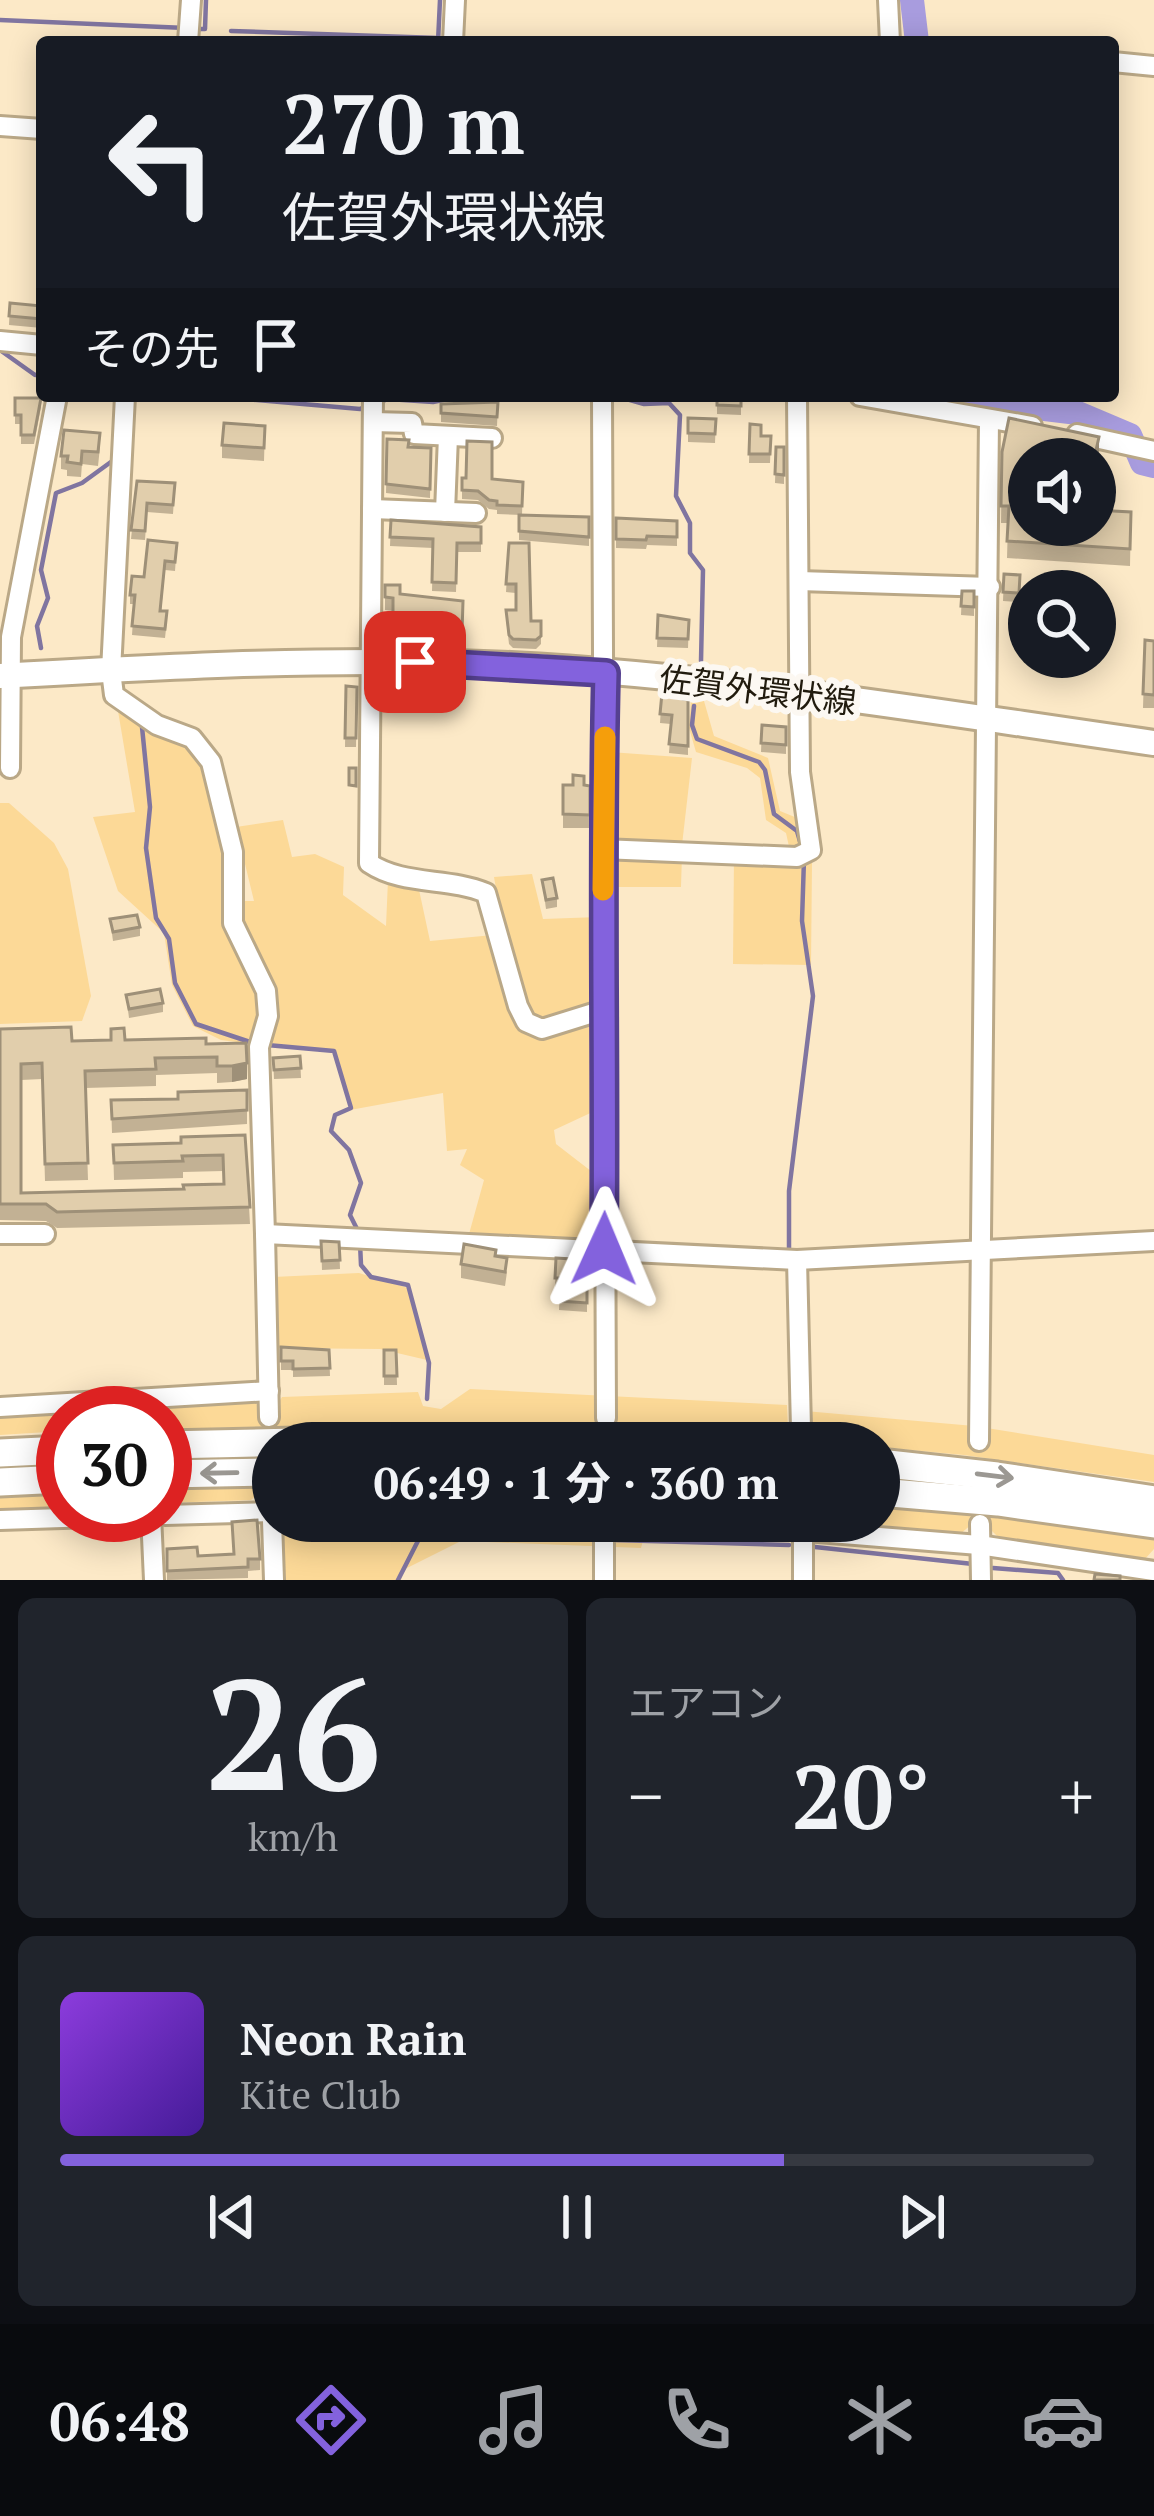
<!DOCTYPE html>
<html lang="ja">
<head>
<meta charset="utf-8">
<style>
  body { margin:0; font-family:"PT Serif","Noto Sans JP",serif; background:#20242c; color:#f1f3f6; height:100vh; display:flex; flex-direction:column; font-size:45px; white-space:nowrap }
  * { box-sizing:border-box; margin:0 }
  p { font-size:39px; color:#9ea1a6 }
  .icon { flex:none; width:66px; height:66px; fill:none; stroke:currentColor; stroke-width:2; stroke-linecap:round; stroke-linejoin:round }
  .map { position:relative; height:1580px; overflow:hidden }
  .sheet { display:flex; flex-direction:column; gap:18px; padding:18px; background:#0d0f14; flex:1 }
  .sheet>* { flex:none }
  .guide { position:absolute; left:36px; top:36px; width:1083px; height:366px; border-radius:12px; box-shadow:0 6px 30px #0003; background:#171b24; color:#f1f3f6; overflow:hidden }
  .tools { position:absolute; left:1008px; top:438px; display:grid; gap:24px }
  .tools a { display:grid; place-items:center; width:108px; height:108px; border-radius:50%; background:#171b24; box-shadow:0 6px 30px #0003; font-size:60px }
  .speed { position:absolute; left:36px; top:1386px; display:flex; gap:24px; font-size:60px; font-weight:700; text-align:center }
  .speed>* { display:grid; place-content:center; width:156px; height:156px; border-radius:50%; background:#171b24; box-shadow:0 6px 30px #0003; line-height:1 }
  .speed .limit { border:18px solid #d22; background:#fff; color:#111 }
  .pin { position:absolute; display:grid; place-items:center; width:102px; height:102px; color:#fff; margin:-51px; border-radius:24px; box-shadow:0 6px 18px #0006 }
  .me { position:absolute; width:132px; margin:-66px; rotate:1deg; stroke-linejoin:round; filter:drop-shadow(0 0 9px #0008) }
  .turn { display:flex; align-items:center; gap:42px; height:252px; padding:0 48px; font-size:54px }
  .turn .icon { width:156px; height:156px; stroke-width:2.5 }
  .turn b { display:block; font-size:84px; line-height:102px }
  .then { display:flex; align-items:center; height:114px; padding:0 48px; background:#0003; gap:24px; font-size:45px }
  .big { font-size:90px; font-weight:700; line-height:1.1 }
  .sheet .tile { flex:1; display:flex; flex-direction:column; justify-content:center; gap:18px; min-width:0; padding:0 42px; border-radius:18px; background:#20242c }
  .sheet .dial { align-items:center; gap:0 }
  .dial b { font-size:156px; line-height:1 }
  .song { display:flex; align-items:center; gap:36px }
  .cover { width:144px; height:144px; border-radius:18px; background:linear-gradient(135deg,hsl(270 70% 55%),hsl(260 70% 35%)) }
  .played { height:12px; border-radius:6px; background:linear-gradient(90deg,#8362dd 70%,#363941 70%) }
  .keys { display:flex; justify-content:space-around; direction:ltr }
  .heat { display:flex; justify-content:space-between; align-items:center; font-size:66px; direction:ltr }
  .sheet .tiles { flex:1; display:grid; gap:18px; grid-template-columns:1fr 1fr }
  .tile:last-child { grid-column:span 2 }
  .trip { position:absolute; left:252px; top:1422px; width:648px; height:120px; border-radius:60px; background:#171b24; box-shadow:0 6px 30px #0003; font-weight:700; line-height:120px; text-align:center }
  .menu { display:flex; height:192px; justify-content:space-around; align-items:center; background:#090b0e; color:#9ea1a6 }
  .menu .icon { width:84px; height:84px }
  .menu .on { color:#8362dd }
  .menu b { font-size:54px; color:#f1f3f6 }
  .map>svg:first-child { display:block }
  .green { fill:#fcd997 }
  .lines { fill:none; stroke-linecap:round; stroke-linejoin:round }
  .stream { stroke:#8075a0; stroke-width:4.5 }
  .river { stroke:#a89cde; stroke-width:24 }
  .minor-casing { stroke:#baa887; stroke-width:24 }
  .major-casing { stroke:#baa887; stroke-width:30 }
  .highway-casing { stroke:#baa887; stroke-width:33 }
  .minor { stroke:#fff; stroke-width:18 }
  .major { stroke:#fff; stroke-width:24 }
  .highway { stroke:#fff; stroke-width:27 }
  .wall { fill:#c2b194 }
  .shaded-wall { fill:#9e9078 }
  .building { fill:#e1ceac; stroke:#9e9078; stroke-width:3 }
  .oneway { stroke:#9b9893 }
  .route-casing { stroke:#554090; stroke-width:30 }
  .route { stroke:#8362dd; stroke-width:21 }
  .slow { stroke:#f59e0b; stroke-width:21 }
  .labels { text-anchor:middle; stroke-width:12; stroke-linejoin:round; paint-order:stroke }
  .street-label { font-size:33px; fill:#211b0e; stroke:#fcf8f2 }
</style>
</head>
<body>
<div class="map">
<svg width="1154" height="1580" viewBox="0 0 1154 1580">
  <rect width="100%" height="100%" fill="#fce9c7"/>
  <g class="green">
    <polygon points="691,699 704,701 714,736 768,758 780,811 802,820 809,844 790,851 786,833 766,820 760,778 747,768 696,752 689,728"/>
    <polygon points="117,705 190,742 206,767 228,854 228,928 232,945 261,991 265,1018 253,1044 221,1040 193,1026 172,985 164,933 118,891 93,817 135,812"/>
    <polygon points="610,752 692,758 682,845 609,844"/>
    <polygon points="0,803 9,803 54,843 68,869 91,996 82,1021 0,1024"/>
    <path d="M283,820L292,857L315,854L344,867L343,895L386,926L388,880L418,885L430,941L493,935L516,1003L494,877L532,874L543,919L599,917V1109L554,1130L556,1144L600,1178L595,1243L469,1234L484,1180L460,1165L467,1149L447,1151L443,1093L350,1110L335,1051L267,1043C277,992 239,952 238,901H254L236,827Z"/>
    <polygon points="609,852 682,854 681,887 609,887"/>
    <polygon points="734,856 812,862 811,965 733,964"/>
    <polygon points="359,1273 408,1288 427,1360 380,1349 274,1348 273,1277"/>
    <polygon points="470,1389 787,1405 788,1428 805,1431 805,1411 974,1426 1154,1455 1154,1482 964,1455 879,1447 879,1443 437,1423 165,1429 165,1413 63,1413 63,1431 0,1435 0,1414 252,1398 268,1420 282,1397 418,1392 423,1406 441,1409"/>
    <polygon points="273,1480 251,1500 165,1503 165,1482"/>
    <polygon points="63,1487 63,1507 0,1511 0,1490"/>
    <polygon points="879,1503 972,1511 1154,1540 1154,1549 1145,1559 1002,1541 979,1518 959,1535 851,1521 879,1521"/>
    <polygon points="280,1529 644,1537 641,1548 461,1541 403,1570 401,1580 281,1580"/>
  </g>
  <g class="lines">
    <g class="stream">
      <polyline points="0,20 186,28"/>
      <polyline points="197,29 205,29 206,0"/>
      <polyline points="231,31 438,38"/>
      <polyline points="465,39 517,42"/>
      <polyline points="438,42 440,0"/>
      <polyline points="0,350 35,375 42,374"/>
      <polyline points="211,396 360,409 369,406"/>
      <polyline points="616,396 644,404 669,403 680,415 676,496 690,523 690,553 703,570 701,661"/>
      <polyline points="379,402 388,399 433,402 463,396"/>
      <polyline points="41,648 37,626 48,598 41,570 56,493 82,483 115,459"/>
      <polyline points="694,706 692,725 697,739 759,762 765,770 774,814 797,831 802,848"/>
      <polyline points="142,727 150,807 146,848 156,918 169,939 175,983 196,1024 253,1043"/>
      <polyline points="267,1045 334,1051 351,1108 335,1115 331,1131 349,1150 361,1183 350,1215 357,1229"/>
      <polyline points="360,1243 361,1265 371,1277 408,1285 429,1363 427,1399"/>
      <polyline points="789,1253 789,1191 813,996 802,921 804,859"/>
      <polyline points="614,1540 789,1545"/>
      <polyline points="815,1547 973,1564 973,1568"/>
      <polyline points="993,1568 1058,1573 1063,1580"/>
      <polyline points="398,1580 421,1535 596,1539"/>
    </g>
    <g class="river">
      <polyline points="912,0 917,42"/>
      <polyline points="932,396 1078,413 1130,435 1142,463 1154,466"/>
    </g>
    <g class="minor-casing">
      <g id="minor">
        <polyline points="888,0 890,42"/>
        <polyline points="188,42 191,0"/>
        <polyline points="453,42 455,0"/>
        <polyline points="1113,62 1154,66"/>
        <polyline points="0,126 42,129"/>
        <polyline points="0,341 42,345"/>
        <polyline points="125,396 111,671 114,695 157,725 192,738 211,762 233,852 233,923 266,991 268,1016 259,1047 265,1234"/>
        <path d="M373,396L369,863C403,886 448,877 486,893L518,1006L526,1022L542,1029L606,1009"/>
        <polyline points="602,396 606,1418"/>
        <polyline points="860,396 1032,426"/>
        <polyline points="373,422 412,423 414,434 492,438"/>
        <polyline points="1077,434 1154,451"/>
        <polyline points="372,509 476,513"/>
        <polyline points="445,512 448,436"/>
        <polyline points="799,581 990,587"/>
        <polyline points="10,768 11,637 57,396"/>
        <polyline points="602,849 797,857 811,850 800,772 797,396"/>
        <polyline points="0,1234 45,1234"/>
        <polyline points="797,1260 801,1429"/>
        <polyline points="0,1407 269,1391"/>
        <polyline points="269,1417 265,1234 797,1260 1154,1241"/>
        <polyline points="979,1441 989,419"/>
        <polyline points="271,1491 274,1580"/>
        <polyline points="151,1515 154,1580"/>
        <polyline points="165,1515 273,1512"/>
        <polyline points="0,1520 157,1515"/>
        <polyline points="604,1521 604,1580"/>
        <polyline points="680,1521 979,1545 1154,1571"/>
        <polyline points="803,1521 803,1580"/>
        <polyline points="980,1524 981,1580"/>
      </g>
    </g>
    <g class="major-casing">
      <path id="major" d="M0,676C169,666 341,657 511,665C726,676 941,713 1154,743"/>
    </g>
    <g class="highway-casing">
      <g id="highway">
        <polyline points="165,1445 380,1440 599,1443"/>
        <polyline points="0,1453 63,1450"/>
        <polyline points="879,1463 997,1476 1154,1500"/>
        <polyline points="165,1474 273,1472"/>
        <polyline points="0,1482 63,1479"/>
        <polyline points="879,1492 998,1502 1154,1524"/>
      </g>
    </g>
    <use href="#minor" class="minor"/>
    <use href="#major" class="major"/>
    <use href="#highway" class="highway"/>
  </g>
  <g class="wall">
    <polygon points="10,303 42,306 42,328 9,325"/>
    <polygon points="282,396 306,396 306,401 282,399"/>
    <polygon points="717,396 741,396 741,415 717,414"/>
    <polygon points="15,398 41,407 34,444 21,444 21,424 15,424"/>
    <polygon points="498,402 497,426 441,422 441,404"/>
    <polygon points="716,419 715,443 688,442 688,433"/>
    <polygon points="750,424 761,436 771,436 770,463 749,463"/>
    <polygon points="265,426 264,461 222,458 222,445"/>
    <polygon points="387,439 408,447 431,448 430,498 386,493"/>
    <polygon points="100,447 98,466 82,464 81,477 67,476 67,470 61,469 61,456"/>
    <polygon points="776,447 784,447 784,484 775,483"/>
    <polygon points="1002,452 1099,454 1029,459 1029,499 1025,498 1025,507 1131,512 1130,566 1007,558 1008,523 1001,523"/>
    <polygon points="462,478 523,482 522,515 497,514 497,510 489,509 478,500 462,499"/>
    <polygon points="137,481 175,483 173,514 147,512 145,540 131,539"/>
    <polygon points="519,515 589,517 589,546 519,540"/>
    <polygon points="616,518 677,521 677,546 647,545 646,549 616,548"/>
    <polygon points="391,520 481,527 481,552 457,552 456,592 432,591 433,548 390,546"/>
    <polygon points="177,543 175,571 165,570 161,611 167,620 165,638 132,635 134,604 130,604 130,595"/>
    <polygon points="509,543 531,621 541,621 541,644 536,649 513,648 509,644 506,618 516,610 516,593 506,592"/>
    <polygon points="1004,574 1020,575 1019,602 1003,601"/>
    <polygon points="385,585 400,594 463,601 462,645 393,643 393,611 385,610"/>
    <polygon points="962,591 974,591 974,616 961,615"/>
    <polygon points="658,615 689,620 688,648 657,647"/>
    <polygon points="1145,640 1154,641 1154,708 1143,708"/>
    <polygon points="346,686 357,687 356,747 345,747"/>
    <polygon points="662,693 688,700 688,755 669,753 671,724 660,723"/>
    <polygon points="762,725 786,727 786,754 761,752"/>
    <polygon points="563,785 590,786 590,828 563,828"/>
    <polygon points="542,880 557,898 557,907 546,909"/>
    <polygon points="110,919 140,927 140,936 113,941"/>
    <polygon points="126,995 163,1003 163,1012 129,1018"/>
    <polygon points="0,1029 72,1041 125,1040 206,1044 247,1079 232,1082 217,1083 217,1073 156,1075 156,1086 85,1088 88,1180 45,1181 42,1079 21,1080 21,1193 184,1189 224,1184 223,1171 183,1172 183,1178 114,1180 113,1145 181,1143 245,1135 250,1224 57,1228 46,1221 0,1220"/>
    <polygon points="300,1056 301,1078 274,1079 273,1058"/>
    <polygon points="247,1090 247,1124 112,1133 111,1100 178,1099"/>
    <polygon points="321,1241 339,1242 340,1269 322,1270"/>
    <polygon points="496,1256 507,1272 505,1286 461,1278 461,1264"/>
    <polygon points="556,1258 587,1260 587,1312 559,1310 560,1287 555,1287"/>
    <polygon points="281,1347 329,1350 330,1376 293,1377 293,1370 281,1370"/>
    <polygon points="384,1350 396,1350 397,1385 384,1385"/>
    <polygon points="167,1549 198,1556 260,1559 260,1570 248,1571 248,1578 167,1580"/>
  </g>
  <g class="shaded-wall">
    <polygon points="1099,437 1099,454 1095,472 1095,459"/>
    <polygon points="247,1063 247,1079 232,1082 232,1066"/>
  </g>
  <g class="building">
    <polygon points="10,303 42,306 42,319 9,316"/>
    <polygon points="717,396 741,396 741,406 717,405"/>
    <polygon points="15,398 41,398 34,435 21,435 21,415 15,415"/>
    <polygon points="498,402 497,417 441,413 441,404"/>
    <polygon points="688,418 716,419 715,434 688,433"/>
    <polygon points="1009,418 1099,437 1094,459 1029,459 1029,482 1025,481 1024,507 1029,507 1029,525 1095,525 1095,510 1131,512 1130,549 1007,541 1009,506 1001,506 1002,452"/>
    <polygon points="224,423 265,426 264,448 222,445"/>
    <polygon points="750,424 761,425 761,436 771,436 770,454 749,454"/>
    <polygon points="64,430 100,433 98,452 82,451 81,464 67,462 68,456 61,456"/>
    <polygon points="387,439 409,440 408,447 431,448 430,489 386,484"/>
    <polygon points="467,441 492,442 492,479 523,482 522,506 497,505 497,501 489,500 478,491 462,490 462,478 466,478"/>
    <polygon points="776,447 784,447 784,475 775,474"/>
    <polygon points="137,481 175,483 173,505 147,503 145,531 131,530"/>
    <polygon points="519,515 589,517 589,537 519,531"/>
    <polygon points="616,518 677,521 677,537 647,536 646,540 616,539"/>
    <polygon points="391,520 481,527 481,543 457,543 456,583 432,582 433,539 390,537"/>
    <polygon points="148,540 177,543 175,562 165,561 160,611 167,611 165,629 132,626 135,595 130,595 132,576 144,577"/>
    <polygon points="509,543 529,543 531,621 541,621 541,636 536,640 513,639 509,635 506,610 516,610 516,584 506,584"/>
    <polygon points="1004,574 1020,575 1019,593 1003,592"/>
    <polygon points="385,585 400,585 400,594 463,601 462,632 393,630 393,598 385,597"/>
    <polygon points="962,591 974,591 974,607 961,606"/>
    <polygon points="658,615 689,620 688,639 657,638"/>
    <polygon points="1145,640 1154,641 1154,695 1143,694"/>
    <polygon points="346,686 357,687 356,738 345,738"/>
    <polygon points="662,693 683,695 683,699 688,700 688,746 669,744 672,715 660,714"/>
    <polygon points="762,725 786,727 786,745 761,743"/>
    <polygon points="349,768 356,768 356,786 349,785"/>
    <polygon points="573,775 584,776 584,785 590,786 590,815 563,814 563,785 573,785"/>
    <polygon points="553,878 557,898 546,900 542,880"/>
    <polygon points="137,915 140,927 113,932 110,919"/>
    <polygon points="160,989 163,1003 129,1009 126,995"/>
    <polygon points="71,1027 72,1041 111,1040 111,1029 124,1028 125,1040 206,1038 206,1044 246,1043 247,1063 232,1066 217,1066 217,1057 155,1058 156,1069 85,1071 88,1163 45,1164 42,1063 21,1064 21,1193 184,1189 183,1185 224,1184 223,1155 182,1156 183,1161 114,1163 113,1145 181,1143 181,1137 245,1135 250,1207 57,1212 46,1204 0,1204 0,1029"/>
    <polygon points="300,1056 301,1068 274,1070 273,1058"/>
    <polygon points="247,1090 247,1110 112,1119 111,1100 178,1099 178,1092"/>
    <polygon points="321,1241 339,1242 340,1260 322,1261"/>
    <polygon points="464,1244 496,1250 495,1256 507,1258 505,1272 461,1264"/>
    <polygon points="556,1258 587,1260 587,1303 559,1301 560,1278 555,1278"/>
    <polygon points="281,1347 329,1350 330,1368 293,1369 293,1361 281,1361"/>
    <polygon points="384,1350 396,1350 397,1376 384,1376"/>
    <polygon points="257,1520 260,1559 248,1559 248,1567 167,1571 167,1549 197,1547 198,1556 234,1554 232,1522"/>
    <polygon points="1095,1574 1120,1576 1120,1580 1094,1580"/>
  </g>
  <defs><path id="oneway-shaft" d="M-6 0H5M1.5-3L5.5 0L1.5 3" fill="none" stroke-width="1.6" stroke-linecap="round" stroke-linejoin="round" transform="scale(3)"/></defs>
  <g class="oneway">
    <use href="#oneway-shaft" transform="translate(219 1473) rotate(179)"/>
    <use href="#oneway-shaft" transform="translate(995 1476) rotate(7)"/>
  </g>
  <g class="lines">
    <g class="route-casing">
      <path id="route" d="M415,662L606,673C601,865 606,1057 604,1249"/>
    </g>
    <use href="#route" class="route"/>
    <polyline class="slow" points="603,890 605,737"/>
  </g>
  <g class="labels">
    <g class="street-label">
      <text transform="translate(758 690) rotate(7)" y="12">佐賀外環状線</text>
    </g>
  </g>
</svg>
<div class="tools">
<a><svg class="icon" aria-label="sound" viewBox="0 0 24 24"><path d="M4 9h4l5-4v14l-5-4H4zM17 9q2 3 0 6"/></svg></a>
<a><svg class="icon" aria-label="search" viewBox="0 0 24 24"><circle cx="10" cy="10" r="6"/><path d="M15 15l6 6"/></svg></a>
</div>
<div class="speed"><div class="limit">30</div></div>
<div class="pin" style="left:415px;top:662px;background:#d93025"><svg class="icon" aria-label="arrive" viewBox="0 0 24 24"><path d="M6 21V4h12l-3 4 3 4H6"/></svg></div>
<svg class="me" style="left:604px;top:1249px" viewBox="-20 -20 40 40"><path d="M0-17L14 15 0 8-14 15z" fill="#8362dd" stroke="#fff" stroke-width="4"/></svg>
<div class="trip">06:49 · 1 分 · 360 m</div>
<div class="guide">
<div class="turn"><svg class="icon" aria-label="left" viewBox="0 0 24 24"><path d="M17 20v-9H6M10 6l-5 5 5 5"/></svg><div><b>270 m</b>佐賀外環状線</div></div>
<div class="then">その先<svg class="icon" aria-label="arrive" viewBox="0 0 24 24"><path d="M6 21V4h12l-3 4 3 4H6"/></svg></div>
</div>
</div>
<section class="sheet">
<div class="tiles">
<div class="tile dial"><b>26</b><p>km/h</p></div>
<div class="tile"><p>エアコン</p>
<div class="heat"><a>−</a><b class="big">20°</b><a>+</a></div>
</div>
<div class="tile">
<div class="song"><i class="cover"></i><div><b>Neon Rain</b><p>Kite Club</p></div></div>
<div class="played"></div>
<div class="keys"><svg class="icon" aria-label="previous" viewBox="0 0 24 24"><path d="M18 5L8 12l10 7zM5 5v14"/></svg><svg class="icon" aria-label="pause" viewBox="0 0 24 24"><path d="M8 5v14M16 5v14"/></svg><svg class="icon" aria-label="next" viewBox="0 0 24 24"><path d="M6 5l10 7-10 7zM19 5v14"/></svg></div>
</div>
</div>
</section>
<nav class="menu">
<b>06:48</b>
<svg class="icon on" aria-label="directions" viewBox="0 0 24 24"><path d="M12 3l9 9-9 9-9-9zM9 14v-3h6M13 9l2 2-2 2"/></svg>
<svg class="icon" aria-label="music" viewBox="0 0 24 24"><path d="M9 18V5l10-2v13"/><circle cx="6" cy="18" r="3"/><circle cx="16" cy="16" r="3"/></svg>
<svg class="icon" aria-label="phone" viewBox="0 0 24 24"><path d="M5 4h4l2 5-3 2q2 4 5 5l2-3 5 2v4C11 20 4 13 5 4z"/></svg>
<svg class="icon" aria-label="climate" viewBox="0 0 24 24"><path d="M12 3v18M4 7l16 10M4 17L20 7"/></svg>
<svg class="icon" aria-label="car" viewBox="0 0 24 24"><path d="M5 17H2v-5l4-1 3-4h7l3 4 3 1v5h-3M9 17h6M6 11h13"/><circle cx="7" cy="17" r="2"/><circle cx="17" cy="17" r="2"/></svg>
</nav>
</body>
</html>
